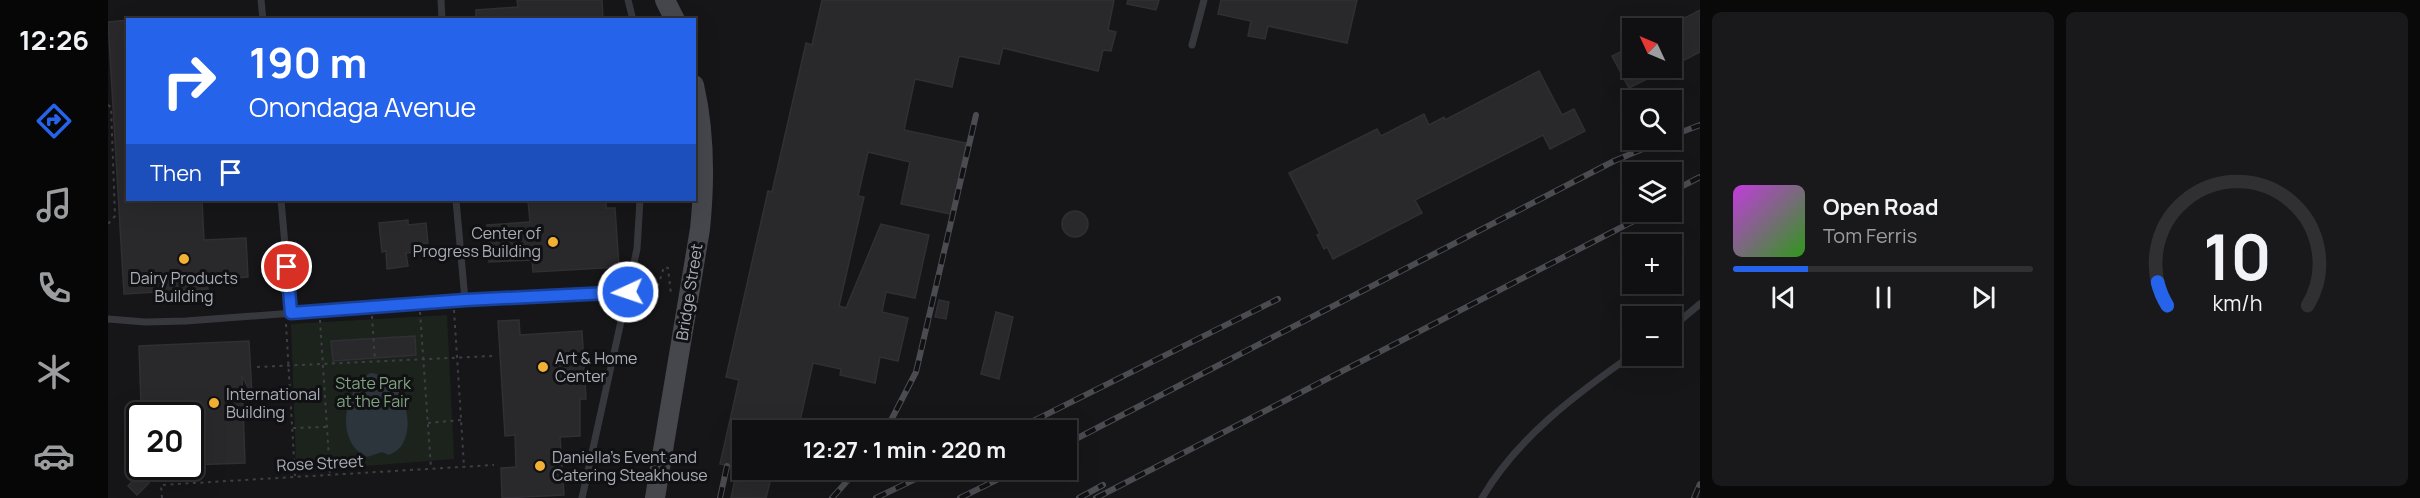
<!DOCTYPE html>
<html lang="en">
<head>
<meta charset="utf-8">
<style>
  body { margin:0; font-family:Manrope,sans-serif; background:#19191b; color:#f1f3f6; height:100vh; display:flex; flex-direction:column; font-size:22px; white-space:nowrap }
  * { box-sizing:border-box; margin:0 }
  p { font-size:20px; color:#9c9d9f }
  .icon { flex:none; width:33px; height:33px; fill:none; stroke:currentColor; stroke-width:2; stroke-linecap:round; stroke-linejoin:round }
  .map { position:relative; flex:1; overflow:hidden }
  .panel { display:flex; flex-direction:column; gap:12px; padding:12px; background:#09090a; width:720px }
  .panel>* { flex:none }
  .top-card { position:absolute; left:18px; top:18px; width:570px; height:183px; border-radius:0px; box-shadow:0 6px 24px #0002,0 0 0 2px #303032; background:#2563eb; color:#fff; overflow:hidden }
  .needle { width:39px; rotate:314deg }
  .fabs { position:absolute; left:1514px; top:18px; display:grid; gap:12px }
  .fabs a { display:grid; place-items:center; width:60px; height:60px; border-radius:0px; background:#101012; box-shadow:0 6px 24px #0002,0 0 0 2px #303032; font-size:30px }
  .speed { position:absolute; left:18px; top:402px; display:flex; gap:12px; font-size:30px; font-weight:700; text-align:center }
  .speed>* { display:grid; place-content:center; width:78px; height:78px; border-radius:50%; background:#101012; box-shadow:0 6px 24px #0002,0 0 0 2px #303032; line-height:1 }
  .speed .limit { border:3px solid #111; border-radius:9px; background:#fff; color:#111 }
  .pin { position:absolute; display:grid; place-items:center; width:51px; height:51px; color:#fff; margin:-26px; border:3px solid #fff; border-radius:50%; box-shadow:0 2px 6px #0007 }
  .me { position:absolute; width:66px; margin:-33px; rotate:267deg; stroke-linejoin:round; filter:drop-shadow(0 0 4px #0008) }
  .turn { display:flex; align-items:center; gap:21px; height:126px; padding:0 24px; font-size:27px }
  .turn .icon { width:78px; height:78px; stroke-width:2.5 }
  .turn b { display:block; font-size:42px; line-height:51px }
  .then { display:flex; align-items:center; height:57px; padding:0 24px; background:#0003; gap:12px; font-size:22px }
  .panel .card { flex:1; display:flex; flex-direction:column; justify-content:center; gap:9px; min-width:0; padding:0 21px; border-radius:9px; background:#19191b }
  .panel .dial { align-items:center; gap:0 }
  .dial svg { height:156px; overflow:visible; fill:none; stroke:#303032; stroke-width:7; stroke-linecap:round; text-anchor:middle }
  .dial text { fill:#f1f3f6; stroke:none }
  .song { display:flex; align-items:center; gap:18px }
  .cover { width:72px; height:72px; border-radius:9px; background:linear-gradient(135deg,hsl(290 70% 55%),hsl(110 70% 35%)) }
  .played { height:6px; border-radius:3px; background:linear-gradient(90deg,#2563eb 25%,#303032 25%) }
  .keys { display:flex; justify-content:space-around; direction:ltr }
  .panel .tiles { flex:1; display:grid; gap:12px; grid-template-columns:repeat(2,1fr) }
  .trip { position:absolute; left:624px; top:420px; width:345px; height:60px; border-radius:0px; background:#101012; box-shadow:0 6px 24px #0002,0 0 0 2px #303032; font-weight:700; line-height:60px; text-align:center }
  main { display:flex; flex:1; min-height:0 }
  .dock { display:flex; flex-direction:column; width:108px; justify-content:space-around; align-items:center; background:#060607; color:#9c9d9f }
  .dock .icon { width:42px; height:42px }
  .dock .current { color:#2563eb }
  .dock b { font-size:27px; color:#f1f3f6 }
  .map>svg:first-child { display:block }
  .green { fill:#1c231d }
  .water { fill:#2c353c }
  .building { fill:#29292c; stroke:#303034; stroke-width:1.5 }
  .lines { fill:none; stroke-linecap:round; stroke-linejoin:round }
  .path { stroke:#3d3f44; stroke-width:2; stroke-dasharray:3 4.5; stroke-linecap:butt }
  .service { stroke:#37383d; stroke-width:7 }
  .secondary { stroke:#45474d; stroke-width:20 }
  .rail-casing { stroke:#4a4c52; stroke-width:6 }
  .rail { stroke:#111113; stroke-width:4; stroke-dasharray:11; stroke-linecap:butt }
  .route-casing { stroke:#184099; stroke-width:15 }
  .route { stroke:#2563eb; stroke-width:10 }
  .poi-dot { fill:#f2b134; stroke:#111113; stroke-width:2 }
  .labels { text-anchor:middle; stroke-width:6; stroke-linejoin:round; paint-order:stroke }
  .poi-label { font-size:16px; fill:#a8adb8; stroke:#111113; text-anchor:start }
  .street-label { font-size:16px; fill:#a8adb8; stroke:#111113 }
  .park-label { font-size:16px; fill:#7fa381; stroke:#111113 }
</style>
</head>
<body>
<main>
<nav class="dock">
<b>12:26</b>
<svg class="icon current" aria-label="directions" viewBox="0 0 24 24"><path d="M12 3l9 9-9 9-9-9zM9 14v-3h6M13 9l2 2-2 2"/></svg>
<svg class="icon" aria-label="music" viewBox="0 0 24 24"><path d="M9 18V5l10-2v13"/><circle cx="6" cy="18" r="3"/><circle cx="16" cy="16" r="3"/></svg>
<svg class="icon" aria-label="phone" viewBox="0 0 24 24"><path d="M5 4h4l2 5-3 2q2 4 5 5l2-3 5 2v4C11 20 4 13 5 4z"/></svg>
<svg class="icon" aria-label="climate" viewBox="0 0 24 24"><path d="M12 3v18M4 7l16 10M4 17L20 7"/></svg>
<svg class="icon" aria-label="car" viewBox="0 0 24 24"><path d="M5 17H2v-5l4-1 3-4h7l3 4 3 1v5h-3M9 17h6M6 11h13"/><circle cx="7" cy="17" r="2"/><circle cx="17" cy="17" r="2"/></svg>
</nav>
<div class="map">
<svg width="1592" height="498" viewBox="0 0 1592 498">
  <rect width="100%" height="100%" fill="#161618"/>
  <polygon class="green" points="339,315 346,459 193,471 188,464 183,324"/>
  <path class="water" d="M262,373C291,375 309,419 295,443C292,449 287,452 281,455L274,452L259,457C226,441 236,390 262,373Z"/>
  <g class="building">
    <polygon points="409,0 494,0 495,20 368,20 368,10 410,7"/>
    <polygon points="714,0 1006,0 1000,30 1008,32 1003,51 995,50 990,71 895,48 891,64 851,56 844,87 807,79 796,130 858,143 843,214 793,204 802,162 760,152 750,196 756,197 731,306 738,308 773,224 821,235 807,298 778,292 774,312 800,318 790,361 772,357 767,383 732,375 733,369 705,363 690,430 634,430 634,469 612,464 631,380 618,377 660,191 664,192 698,43 704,45"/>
    <polygon points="1020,0 1051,0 1048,10 1019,4"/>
    <polygon points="1113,0 1249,0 1239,43 1160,26 1157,39 1140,36 1143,21 1110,14"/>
    <polygon points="1592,10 1592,52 1563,67 1563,25"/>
    <polygon points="20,20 20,200 94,200 96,240 138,238 140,277 99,280 100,289 16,294 0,22"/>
    <polygon points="1524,46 1524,68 1561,68 1521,88 1504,56"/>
    <polygon points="1431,71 1454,115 1466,109 1477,131 1442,149 1435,135 1307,200 1314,213 1225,259 1219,247 1216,249 1209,235 1212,234 1181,173 1269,129 1273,136 1316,114 1321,125 1336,117 1337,120"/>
    <polygon points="420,200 498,200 498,208 507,208 511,267 425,272 424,260 381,262 379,225 422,222"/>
    <circle cx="967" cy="224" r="13"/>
    <polygon points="300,220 300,225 318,223 320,243 307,244 308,252 298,253 300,266 279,269 278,251 274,252 271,223"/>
    <polygon points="831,300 841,302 838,319 827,317"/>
    <polygon points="888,312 905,317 891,379 873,374"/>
    <polygon points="411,320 412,335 474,331 478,399 472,399 472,436 452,437 456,495 394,498 393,468 408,467 407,435 397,436 390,321"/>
    <polygon points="307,336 308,355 225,361 223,341"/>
    <polygon points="141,341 144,395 134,376 137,463 82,465 82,416 78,416 77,402 33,404 31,346"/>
    <polygon points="629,470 665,470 658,498 623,498"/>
    <polygon points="31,474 41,483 29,495 20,486"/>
  </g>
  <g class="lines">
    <g class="path">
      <polyline points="0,105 3,107 7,216 0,224"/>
      <polyline points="529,292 537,293 536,316 540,317 556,267 560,268 563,294 564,294"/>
      <polyline points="346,310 356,466"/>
      <polyline points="312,312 323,468"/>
      <polyline points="264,316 267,361"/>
      <polyline points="212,320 222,474"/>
      <polyline points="178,324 187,476"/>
      <polyline points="149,367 384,356"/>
      <polyline points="320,423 353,420"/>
      <polyline points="185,428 218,427"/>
      <polyline points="54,498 53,485 386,465"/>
    </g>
    <g class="service">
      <polyline points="153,0 155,20"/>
      <polyline points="333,0 334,20"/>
      <polyline points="520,0 525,20"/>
      <polyline points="1084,45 1096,0"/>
      <polyline points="173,200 183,313"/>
      <polyline points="348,200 357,300"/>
      <polyline points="0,319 37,322 78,321 345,301 520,292"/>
      <polyline points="1563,328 1592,304"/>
      <polyline points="474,498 529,249 532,200"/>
      <path d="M1374,498C1409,438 1468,394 1524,355"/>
    </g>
    <g class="secondary">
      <polyline points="557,0 567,20"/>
      <path d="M547,498L592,229C597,180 597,133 586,85"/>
    </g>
    <g class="rail-casing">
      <g id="rail">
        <polyline points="1563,136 1592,125"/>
        <polyline points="1563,192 1592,177"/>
        <polyline points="778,430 808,372 868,115"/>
        <polyline points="907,430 1170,299"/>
        <polyline points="958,444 1506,161 1556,140"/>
        <polyline points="612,498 619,466"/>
        <polyline points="724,498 749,470"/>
        <polyline points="768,498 826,470"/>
        <polyline points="852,498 909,470"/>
        <polyline points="971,498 995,485"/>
        <polyline points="988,498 1543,212"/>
        <polyline points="1586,498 1592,484"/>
      </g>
    </g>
    <use href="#rail" class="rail"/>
  </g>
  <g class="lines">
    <g class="route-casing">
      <polyline id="route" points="179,267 183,313 357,300 520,292"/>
    </g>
    <use href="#route" class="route"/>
  </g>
  <g class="poi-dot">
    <circle cx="445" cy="242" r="6"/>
    <circle cx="76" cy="259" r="6"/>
    <circle cx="435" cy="367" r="6"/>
    <circle cx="106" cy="403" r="6"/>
    <circle cx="432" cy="466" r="6"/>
  </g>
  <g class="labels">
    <g class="poi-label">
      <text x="433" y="239" text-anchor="end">Center of<tspan x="433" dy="18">Progress Building</tspan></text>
      <text x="76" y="284" text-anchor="middle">Dairy Products<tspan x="76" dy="18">Building</tspan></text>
      <text x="447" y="364">Art &amp; Home<tspan x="447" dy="18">Center</tspan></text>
      <text x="118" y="400">International<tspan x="118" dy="18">Building</tspan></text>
      <text x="444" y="463">Daniella's Event and<tspan x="444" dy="18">Catering Steakhouse</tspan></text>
    </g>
    <g class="street-label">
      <text transform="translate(581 292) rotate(-81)" y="6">Bridge Street</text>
      <text transform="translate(212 463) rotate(-3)" y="6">Rose Street</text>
    </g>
    <g class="park-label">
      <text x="265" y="389">State Park<tspan x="265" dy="18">at the Fair</tspan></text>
    </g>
  </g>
</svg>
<div class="fabs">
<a><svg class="needle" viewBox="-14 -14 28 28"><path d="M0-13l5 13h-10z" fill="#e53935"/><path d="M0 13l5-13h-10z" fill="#9c9d9f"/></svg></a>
<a><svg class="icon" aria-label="search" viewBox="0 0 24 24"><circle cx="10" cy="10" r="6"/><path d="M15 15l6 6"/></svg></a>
<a><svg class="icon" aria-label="layers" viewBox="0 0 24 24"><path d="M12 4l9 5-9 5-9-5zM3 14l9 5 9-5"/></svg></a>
<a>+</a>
<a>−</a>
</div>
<div class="speed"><div class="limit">20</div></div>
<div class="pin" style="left:179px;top:267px;background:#d93025"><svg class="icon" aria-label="arrive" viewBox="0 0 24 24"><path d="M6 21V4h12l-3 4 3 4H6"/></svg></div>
<svg class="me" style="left:520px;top:292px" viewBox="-20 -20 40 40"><circle r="17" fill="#2563eb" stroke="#fff" stroke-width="3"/><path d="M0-11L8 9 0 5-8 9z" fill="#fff"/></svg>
<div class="trip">12:27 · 1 min · 220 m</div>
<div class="top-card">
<div class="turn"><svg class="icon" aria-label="right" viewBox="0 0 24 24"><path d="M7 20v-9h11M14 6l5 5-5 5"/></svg><div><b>190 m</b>Onondaga Avenue</div></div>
<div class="then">Then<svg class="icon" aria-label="arrive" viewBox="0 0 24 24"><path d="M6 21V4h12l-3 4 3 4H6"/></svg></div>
</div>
</div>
<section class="panel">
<div class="tiles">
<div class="card">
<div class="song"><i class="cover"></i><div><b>Open Road</b><p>Tom Ferris</p></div></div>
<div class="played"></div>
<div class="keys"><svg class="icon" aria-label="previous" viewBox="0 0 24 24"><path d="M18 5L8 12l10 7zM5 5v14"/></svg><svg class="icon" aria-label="pause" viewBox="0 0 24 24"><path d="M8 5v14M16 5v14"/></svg><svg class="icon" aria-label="next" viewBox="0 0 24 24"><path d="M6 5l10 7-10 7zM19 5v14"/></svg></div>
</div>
<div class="card dial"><svg viewBox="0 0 100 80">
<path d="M14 69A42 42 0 1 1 86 69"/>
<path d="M14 69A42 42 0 0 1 9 57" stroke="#2563eb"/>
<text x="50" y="56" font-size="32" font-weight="700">10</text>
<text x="50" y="72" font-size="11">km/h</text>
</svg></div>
</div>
</section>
</main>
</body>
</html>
